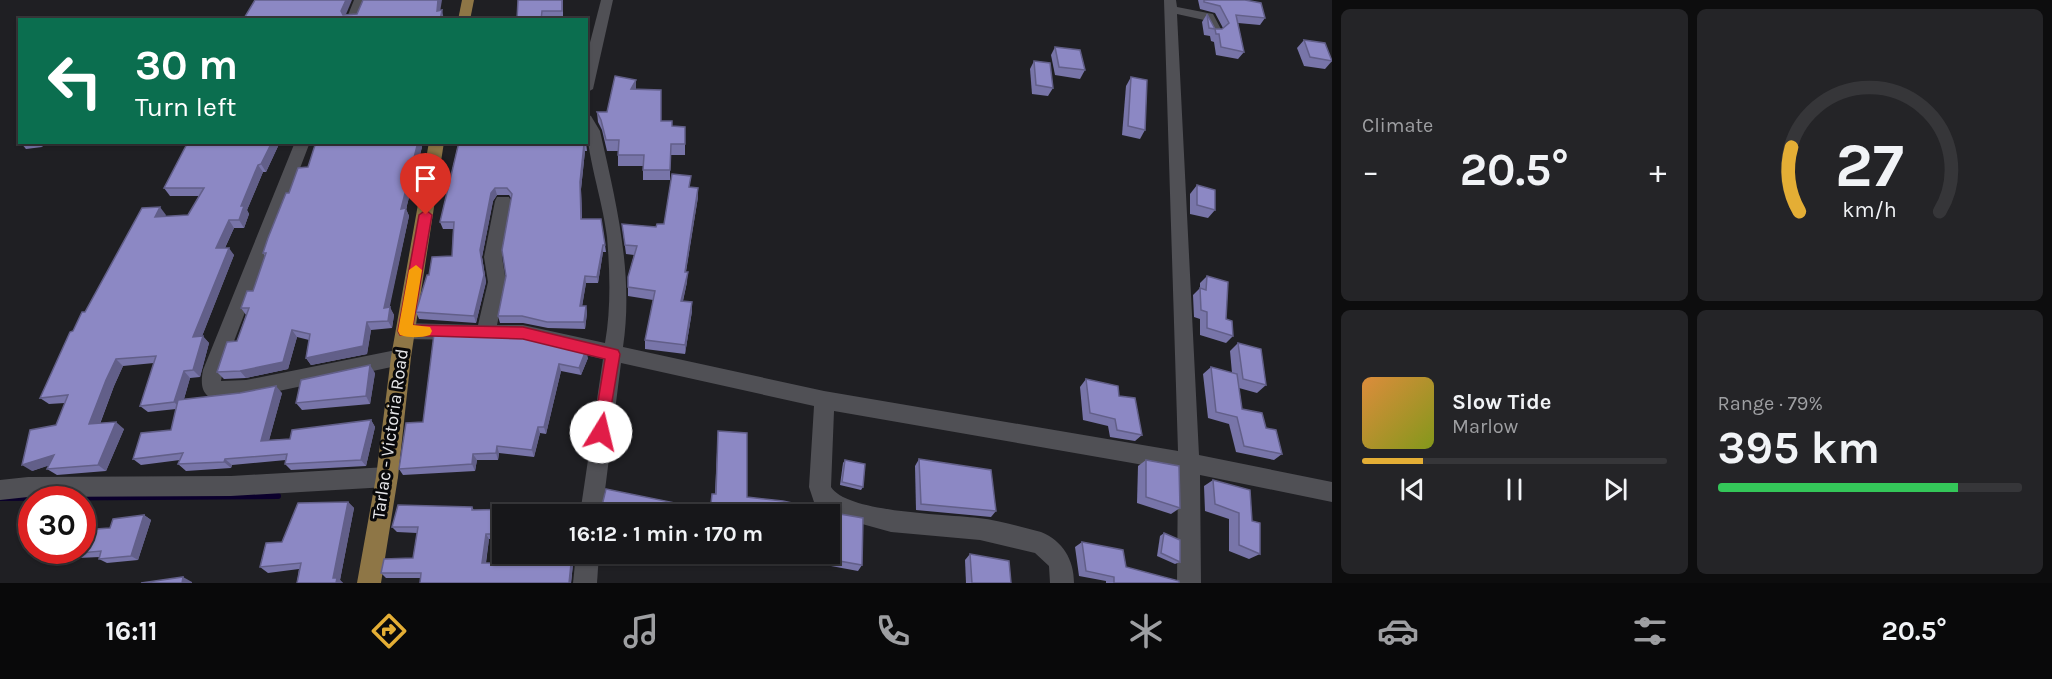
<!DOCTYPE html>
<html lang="en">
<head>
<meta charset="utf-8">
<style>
  body { margin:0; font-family:Karla,sans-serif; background:#242427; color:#f1f3f6; height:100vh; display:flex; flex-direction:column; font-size:22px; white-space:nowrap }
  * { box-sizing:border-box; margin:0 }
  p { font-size:20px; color:#9e9fa2 }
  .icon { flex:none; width:33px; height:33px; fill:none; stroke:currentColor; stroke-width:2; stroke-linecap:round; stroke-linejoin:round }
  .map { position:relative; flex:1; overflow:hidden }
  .drawer { display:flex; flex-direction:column; gap:9px; padding:9px; background:#0d0d0e; width:720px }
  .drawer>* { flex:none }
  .guide { position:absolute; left:18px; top:18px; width:570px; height:126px; border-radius:0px; box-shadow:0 2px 4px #0004,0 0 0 2px #363639; background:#0b6e4f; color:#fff; overflow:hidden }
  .speed { position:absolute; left:18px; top:486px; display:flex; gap:12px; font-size:30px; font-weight:700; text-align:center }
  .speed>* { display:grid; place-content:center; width:78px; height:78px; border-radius:50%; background:#17171a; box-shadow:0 2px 4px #0004,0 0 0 2px #363639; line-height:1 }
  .speed .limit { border:9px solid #d22; background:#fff; color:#111 }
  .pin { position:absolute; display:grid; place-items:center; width:51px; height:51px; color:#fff; margin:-62px -26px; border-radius:50% 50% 50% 0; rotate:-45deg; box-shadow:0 0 6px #0007 }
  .pin .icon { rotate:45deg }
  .me { position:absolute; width:66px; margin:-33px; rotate:9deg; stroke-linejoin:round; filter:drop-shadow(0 0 4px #0008) }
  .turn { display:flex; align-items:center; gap:21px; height:126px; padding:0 18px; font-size:27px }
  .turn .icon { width:78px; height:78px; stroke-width:2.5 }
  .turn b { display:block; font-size:42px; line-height:51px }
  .big { font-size:45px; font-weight:700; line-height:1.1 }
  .drawer .card { flex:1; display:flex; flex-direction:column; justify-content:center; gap:9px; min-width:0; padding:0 21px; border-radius:9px; background:#242427 }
  .drawer .dial { align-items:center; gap:0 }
  .dial svg { height:156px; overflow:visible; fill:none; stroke:#363639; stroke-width:7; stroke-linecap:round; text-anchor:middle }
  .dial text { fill:#f1f3f6; stroke:none }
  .song { display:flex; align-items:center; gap:18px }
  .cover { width:72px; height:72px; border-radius:9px; background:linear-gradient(135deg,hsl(30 70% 55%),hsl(70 70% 35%)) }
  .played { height:6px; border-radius:3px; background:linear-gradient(90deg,#e4ae35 20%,#363639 20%) }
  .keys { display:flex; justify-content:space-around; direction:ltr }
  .heat { display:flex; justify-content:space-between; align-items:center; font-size:33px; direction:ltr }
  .charge { height:9px; border-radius:4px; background:linear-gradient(90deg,#34c759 79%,#363639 0) }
  .drawer .tiles { flex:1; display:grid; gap:9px; grid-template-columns:repeat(2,1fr) }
  .trip { position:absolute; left:492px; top:504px; width:348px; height:60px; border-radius:0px; background:#17171a; box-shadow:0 2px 4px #0004,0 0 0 2px #363639; font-weight:700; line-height:60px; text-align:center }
  .menu { display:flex; height:96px; justify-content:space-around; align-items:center; background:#09090a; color:#9e9fa2 }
  .menu .icon { width:42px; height:42px }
  .menu .active { color:#e4ae35 }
  .menu b { font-size:27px; color:#f1f3f6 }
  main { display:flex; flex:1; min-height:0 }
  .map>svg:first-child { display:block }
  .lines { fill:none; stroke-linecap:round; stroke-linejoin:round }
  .stream { stroke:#0b002c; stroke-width:6 }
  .minor { fill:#505055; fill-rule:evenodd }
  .major { fill:#8e7646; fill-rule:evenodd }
  .wall { fill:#7875a9 }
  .shaded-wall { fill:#625f89 }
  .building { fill:#8c88c4; stroke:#625f89; stroke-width:1.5 }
  .route { fill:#e11d48; stroke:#92132f; stroke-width:1.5 }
  .slow { fill:#f59e0b }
  .labels { text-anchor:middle; stroke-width:6; stroke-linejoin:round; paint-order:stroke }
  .street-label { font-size:18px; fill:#e7e7ea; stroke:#09090b }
</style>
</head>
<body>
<main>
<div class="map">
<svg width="1332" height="583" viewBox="0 0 1332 583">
  <rect width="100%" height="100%" fill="#1f1f23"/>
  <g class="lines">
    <polyline class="stream" points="0,498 278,496"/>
    <g class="minor">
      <polygon points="354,0 366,0 359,20 346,20"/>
      <polygon points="601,0 613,0 593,89 586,93 586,58"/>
      <path d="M1164,0H1176L1177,7L1213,14L1222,31L1216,35L1211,34L1204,20L1177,14L1199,455L1332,482V502L1200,475L1201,583H1177L1178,471L834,411L831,487C847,513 947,514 978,518C999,520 1020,527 1041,532C1063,541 1074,560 1074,583H1050L1049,566L1035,553L980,540L891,532L826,514L814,502L809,487L814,406L621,363L602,514H580L603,359L523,341L405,339L398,336L396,331L398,326L405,323L478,325L488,282L484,257L495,201L497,197H509L511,201L502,257L506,282L497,325H523L605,343C611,310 610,271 607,237C602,196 586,156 586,114L591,116L600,131C616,202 634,274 623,347L824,391L1178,451Z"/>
      <path d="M295,142H310L223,370L221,381L246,380L401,349L408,351L411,357L408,363L401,365L246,398C221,401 196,405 203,370Z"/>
      <polygon points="387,467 395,470 398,477 395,484 387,487 231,496 28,497 0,500 0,480 28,477 231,476"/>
      <polygon points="576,554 599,554 597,583 573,583"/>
    </g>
    <g class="major">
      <polygon points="462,0 474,0 470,20 458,20"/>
      <polygon points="429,142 444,142 411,357 398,477 381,583 357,583 376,477 391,357"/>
    </g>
  </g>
  <g class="wall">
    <polygon points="518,0 563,0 563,19 517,20"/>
    <polygon points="1198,0 1245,0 1265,18 1260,25 1238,23 1244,52 1238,59 1216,55 1214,42 1211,41 1210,36 1204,35 1202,22 1207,14 1215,29 1222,29 1223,28 1215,13 1200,9"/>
    <polygon points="1304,40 1332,60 1332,61 1325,69 1304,66 1297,48"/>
    <polygon points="1055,47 1085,70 1080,79 1055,75 1051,55"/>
    <polygon points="1034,61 1053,88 1048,96 1032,94 1030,69"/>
    <polygon points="1131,77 1145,130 1140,139 1122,135 1126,86"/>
    <polygon points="636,89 661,121 672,126 685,127 685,155 670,155 670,180 643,180 643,166 618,166 618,151 607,151 602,130 598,122 597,112 607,112"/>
    <polygon points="20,142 45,142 42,147 26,149"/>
    <polygon points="186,142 280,142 266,172 263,172 247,210 249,214 244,228 234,228 225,248 234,255 202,336 209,343 200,377 190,378 184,399 282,393 269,440 290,439 371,420 375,427 366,466 291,470 285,464 286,460 232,465 231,468 186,471 178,464 180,460 141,465 133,459 171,430 176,409 148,412 140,406 154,363 123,366 114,386 100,424 124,429 106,471 57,475 47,469 49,465 32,471 56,425 65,403 49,404 40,398 73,331 85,312 166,215 165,217 188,215 199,196 170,196 164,188 187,144"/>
    <polygon points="316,142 420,142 422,147 406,209 409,216 389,307 394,315 392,328 371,330 367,354 311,365 306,358 309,340 297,337 288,369 246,378 224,379 217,372 237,341 246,315 241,308 253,291 265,256 263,253 289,193 308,167"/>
    <polygon points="446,142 586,142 587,151 585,151 581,189 582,219 605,245 606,252 603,252 598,283 586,283 582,306 586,306 587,313 585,329 548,328 523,323 500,323 498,316 506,276 511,198 509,195 497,195 493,201 482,257 486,282 476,323 419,319 416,312 429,275 452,256 453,229 443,229 440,222 458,145 446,143"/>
    <polygon points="1197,185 1215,210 1208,218 1190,214 1190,194"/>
    <polygon points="690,187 698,188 698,197 686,272 687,282 683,301 692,302 692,311 685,354 645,349 645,340 653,300 628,296 628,277 634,255 626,254 622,224 656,227 664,224"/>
    <polygon points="1207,276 1233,336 1226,343 1200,335 1200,319 1194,317 1193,295 1200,288 1200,283"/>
    <polygon points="434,334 588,358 581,375 561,371 546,434 540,433 534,457 499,453 498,460 477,460 475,471 403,475 399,469 423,422"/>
    <polygon points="1238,343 1266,385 1257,393 1239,388 1242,409 1266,428 1282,454 1274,460 1236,452 1229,424 1208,418 1203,374 1211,367 1232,373 1230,351"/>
    <polygon points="375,373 370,404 302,410 296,403"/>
    <polygon points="1086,379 1119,396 1142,435 1135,441 1110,437 1108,426 1083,420 1080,387"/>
    <polygon points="718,431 747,497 811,509 862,565 858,571 804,561 802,564 772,557 743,554 830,554 715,494"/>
    <polygon points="919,459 996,511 991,517 916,510 915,466"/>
    <polygon points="845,460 863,487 861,490 840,485 843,463"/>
    <polygon points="1146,460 1180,508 1171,514 1137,503 1138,466"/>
    <polygon points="1213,480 1252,521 1260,554 1249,559 1229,551 1229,519 1205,511 1204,486"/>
    <polygon points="348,502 354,508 340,580 343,583 297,583 299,569 268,573 260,567"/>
    <polygon points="472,507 474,510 680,510 679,514 502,514 502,539 489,539 486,563 518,563 520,554 574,554 571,583 420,578 386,578 381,573 413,558 417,533 397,532 392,527"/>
    <polygon points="144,515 151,520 138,560 107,563 99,559 100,557 78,558 69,554 70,552 59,553 53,550 82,550 110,528"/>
    <polygon points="1164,533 1180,562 1175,564 1157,556 1160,536"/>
    <polygon points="1082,542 1126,567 1179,583 1106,583 1106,581 1079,576 1075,547"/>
    <polygon points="970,554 1011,583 966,583 965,560"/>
  </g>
  <g class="shaded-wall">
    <polygon points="346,0 352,0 344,19 341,11"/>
    <polygon points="438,0 442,0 439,18 437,11"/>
    <polygon points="442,10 444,20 440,20"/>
    <polygon points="636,80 636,90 631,89"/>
    <polygon points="38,142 45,142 42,147"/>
    <polygon points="272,142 280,142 266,172 261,164"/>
    <polygon points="418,142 420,142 422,147 406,209 409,216 388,315 384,308 401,209"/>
    <polygon points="584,144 585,151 581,189 582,226 580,182"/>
    <polygon points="258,165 263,172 247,210 249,214 244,228 239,220 241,206"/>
    <polygon points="495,188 497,195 493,201 482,257 486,282 476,323 474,316 480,250 491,193"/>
    <polygon points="698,188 698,197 684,281 685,272"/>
    <polygon points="160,207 166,215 161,225 155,217"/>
    <polygon points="229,220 234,228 221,256 216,248"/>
    <polygon points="603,245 603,252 598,283 597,277"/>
    <polygon points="229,248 234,255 199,344 193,337"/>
    <polygon points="688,272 687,282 681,309 681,301"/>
    <polygon points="585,276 586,283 581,313 580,306"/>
    <polygon points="692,302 692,311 685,354 685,345"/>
    <polygon points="586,306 587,313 585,329 584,322"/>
    <polygon points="390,307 394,315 392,328 388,321"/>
    <polygon points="367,322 371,330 367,354 311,365 306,358"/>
    <polygon points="292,330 297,337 288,369 246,378 240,371"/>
    <polygon points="203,336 209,343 200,377 193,370"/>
    <polygon points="586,350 588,358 581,375 579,368"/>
    <polygon points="116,359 123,366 114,386 97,431 89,424 106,380"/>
    <polygon points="559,364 561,371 546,434 544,427"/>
    <polygon points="370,365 375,373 370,404 366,396"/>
    <polygon points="184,371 190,378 181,409 174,402"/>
    <polygon points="276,386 282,393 267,448 261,441"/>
    <polygon points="371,420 375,427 366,466 361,460"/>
    <polygon points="116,422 124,429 106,471 98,465"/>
    <polygon points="538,427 540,433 534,457 532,450"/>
    <polygon points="497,446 499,453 498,460 496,453"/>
    <polygon points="473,454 477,460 475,471 472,464"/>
    <polygon points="54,455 63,461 32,471 22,465"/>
    <polygon points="225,459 232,465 231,468 224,462"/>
    <polygon points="348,502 354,508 340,580 343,583 336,583 333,578"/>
    <polygon points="144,515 151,520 138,560 131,556"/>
    <polygon points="486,534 489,539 485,568 482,563"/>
    <polygon points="572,554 574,554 571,583 569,583"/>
    <polygon points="183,577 192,582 192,583 182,583"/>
  </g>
  <g class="building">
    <polygon points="255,0 346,0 341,11 343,15 357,14 363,0 438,0 437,11 442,10 440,20 243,20"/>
    <polygon points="518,0 562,0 562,11 542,11 541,20 517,20"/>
    <polygon points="1204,0 1245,0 1261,3 1265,18 1236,15 1244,52 1221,47 1219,34 1216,34 1215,29 1209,28 1207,14 1215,29 1222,29 1229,23 1220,6 1204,2"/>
    <polygon points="1304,40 1325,43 1332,61 1310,57"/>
    <polygon points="1055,47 1080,50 1085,70 1059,67"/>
    <polygon points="1034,61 1050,63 1053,88 1036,85"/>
    <polygon points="615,76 636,80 631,89 661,90 661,121 672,121 672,126 685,127 685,144 671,144 670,170 643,170 644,155 618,155 619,140 606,140 601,120 597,112 607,112"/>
    <polygon points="1131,77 1147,80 1145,130 1128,126"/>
    <polygon points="188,142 272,142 261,164 258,165 241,206 244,206 239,220 229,220 216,248 229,248 193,337 203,336 193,370 184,371 174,402 140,406 156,356 116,359 106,380 89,424 116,422 98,465 47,469 54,455 22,465 30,430 56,425 68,395 40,398 70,332 73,331 82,312 85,312 142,208 160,207 155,217 188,215 204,188 164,188"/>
    <polygon points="316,142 418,142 401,209 406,208 384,308 390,307 388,321 367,322 363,346 306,358 310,334 292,330 283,362 240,371 217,372 227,342 237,341 249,308 241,308 247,291 253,291 266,253 263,253 268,238 286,193 289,193 298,168 308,167"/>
    <polygon points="459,142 586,142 586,144 584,144 580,182 581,219 601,219 605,245 603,245 597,277 585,276 580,306 586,306 584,322 547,322 522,316 498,316 506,276 502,250 512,194 507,188 495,188 491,193 480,250 484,275 474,316 416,312 427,275 429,275 432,257 452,256 454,222 440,222"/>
    <polygon points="672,174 691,176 689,187 698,188 685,272 688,272 681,301 692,302 685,345 645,340 655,291 628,287 628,277 637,246 625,245 622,224 656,227 657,224 664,224"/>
    <polygon points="1197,185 1215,190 1215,210 1197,205"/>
    <polygon points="1207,276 1228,282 1226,319 1232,321 1233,336 1207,328 1207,312 1201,310 1200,288 1206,290"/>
    <polygon points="434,334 521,336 586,350 579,368 559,364 544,427 538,427 532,450 497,446 496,453 473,454 472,464 399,469 406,423 423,422"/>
    <polygon points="1238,343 1261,349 1266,385 1243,379"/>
    <polygon points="370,365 366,396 296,403 301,380"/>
    <polygon points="1211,367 1237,374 1242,409 1262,413 1266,428 1276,430 1282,454 1244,446 1237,417 1216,412"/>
    <polygon points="1086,379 1118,386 1119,396 1135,398 1142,435 1117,430 1115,419 1090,413"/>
    <polygon points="276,386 261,441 290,439 292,430 371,420 361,460 285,464 287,454 225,459 224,462 178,464 183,453 133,459 141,433 171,430 178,400 240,393"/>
    <polygon points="718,431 747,433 747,497 783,501 811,507 811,509 863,518 862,565 806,555 805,557 788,554 830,554 830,514 710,514 712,494 716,494"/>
    <polygon points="919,459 991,470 996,511 921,504"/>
    <polygon points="845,460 865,464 863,487 842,482"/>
    <polygon points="1146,460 1179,466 1180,508 1146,497"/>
    <polygon points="1213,480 1250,490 1252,521 1260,523 1260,554 1239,545 1239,513 1215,504"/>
    <polygon points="606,489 680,504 678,514 502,514 502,534 486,534 482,563 518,563 520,554 572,554 569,583 420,583 421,573 381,573 384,559 413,558 418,527 392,527 398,505 472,507 472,510 526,509 527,503 577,503 579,510 601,510"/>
    <polygon points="348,502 333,578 337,578 336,583 297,583 301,563 260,567 266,543 282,542 298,503"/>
    <polygon points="144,515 131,556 99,559 101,551 69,554 71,550 82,550 82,530 110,528 113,519"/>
    <polygon points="1164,533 1180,540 1180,562 1161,553"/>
    <polygon points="1082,542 1123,550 1126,567 1179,581 1179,583 1114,583 1114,577 1086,571"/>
    <polygon points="970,554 1009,561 1011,583 972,583"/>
    <polygon points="183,577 182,583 141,583"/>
  </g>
  <polygon class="route" points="426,210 432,215 413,325 523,327 618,350 620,354 606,437 601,439 595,437 593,432 605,359 523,339 400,335 398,331 419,215"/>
  <path class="slow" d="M416,265L422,270L413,325L430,327L432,331L430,335C421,338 409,338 400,335L398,331L409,270Z"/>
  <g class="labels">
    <g class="street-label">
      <text transform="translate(390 434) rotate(-82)" y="6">Tarlac - Victoria Road</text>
    </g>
  </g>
</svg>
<div class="speed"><div class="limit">30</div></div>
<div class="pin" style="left:426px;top:215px;background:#d93025"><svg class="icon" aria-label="arrive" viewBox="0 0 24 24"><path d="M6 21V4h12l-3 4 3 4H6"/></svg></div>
<svg class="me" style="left:601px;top:432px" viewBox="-20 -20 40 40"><circle r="19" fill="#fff"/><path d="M0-13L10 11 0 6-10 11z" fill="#e11d48"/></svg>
<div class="trip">16:12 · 1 min · 170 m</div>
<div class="guide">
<div class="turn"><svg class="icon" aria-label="left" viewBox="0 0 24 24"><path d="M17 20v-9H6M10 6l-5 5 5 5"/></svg><div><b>30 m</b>Turn left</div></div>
</div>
</div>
<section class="drawer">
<div class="tiles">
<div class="card"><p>Climate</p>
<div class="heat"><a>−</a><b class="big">20.5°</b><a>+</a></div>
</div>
<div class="card dial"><svg viewBox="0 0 100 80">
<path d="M14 69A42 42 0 1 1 86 69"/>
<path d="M14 69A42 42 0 0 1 10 36" stroke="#e4ae35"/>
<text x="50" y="56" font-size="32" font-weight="700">27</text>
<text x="50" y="72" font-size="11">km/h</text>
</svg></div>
<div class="card">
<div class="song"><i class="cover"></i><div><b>Slow Tide</b><p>Marlow</p></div></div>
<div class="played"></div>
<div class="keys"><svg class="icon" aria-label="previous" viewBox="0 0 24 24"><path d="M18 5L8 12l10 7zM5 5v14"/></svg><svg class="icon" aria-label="pause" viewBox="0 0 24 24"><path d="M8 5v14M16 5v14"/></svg><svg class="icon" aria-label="next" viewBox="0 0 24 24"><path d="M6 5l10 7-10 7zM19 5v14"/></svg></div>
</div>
<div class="card"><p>Range · 79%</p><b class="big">395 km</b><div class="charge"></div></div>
</div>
</section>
</main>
<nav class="menu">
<b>16:11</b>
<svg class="icon active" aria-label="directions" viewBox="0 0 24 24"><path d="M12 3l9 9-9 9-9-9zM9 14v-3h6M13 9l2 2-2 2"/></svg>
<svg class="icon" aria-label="music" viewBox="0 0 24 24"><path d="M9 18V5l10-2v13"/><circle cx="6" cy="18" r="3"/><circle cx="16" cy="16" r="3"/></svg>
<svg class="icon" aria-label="phone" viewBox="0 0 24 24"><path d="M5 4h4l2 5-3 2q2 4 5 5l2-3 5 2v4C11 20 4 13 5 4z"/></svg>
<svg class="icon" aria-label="climate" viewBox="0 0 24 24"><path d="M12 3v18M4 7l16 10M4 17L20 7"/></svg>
<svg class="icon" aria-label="car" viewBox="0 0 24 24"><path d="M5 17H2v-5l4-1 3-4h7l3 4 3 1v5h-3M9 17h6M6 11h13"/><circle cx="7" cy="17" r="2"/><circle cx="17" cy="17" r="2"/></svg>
<svg class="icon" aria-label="filters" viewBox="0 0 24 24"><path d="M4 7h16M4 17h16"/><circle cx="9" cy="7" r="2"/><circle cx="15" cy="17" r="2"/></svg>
<b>20.5°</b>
</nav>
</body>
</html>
